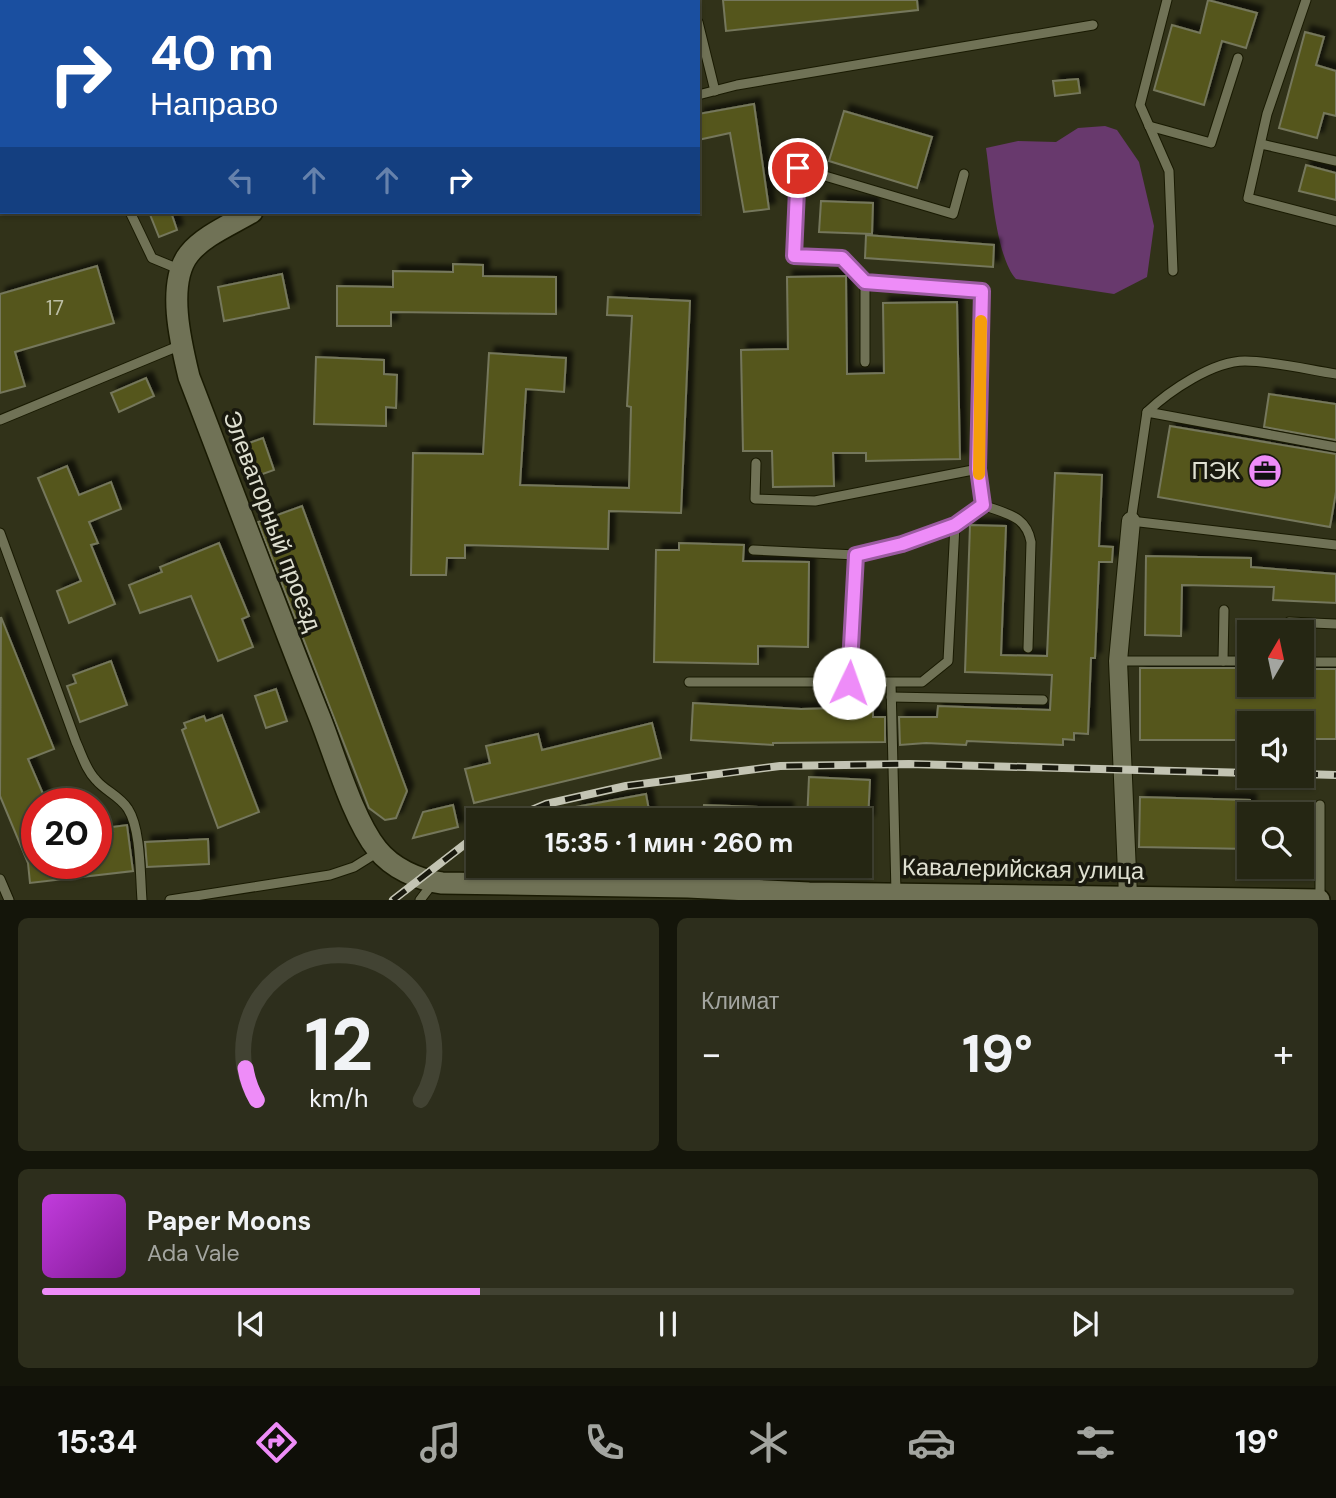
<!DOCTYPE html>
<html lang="ru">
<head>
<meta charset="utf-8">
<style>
  body { margin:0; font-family:"DM Sans",sans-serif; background:#2d2e1c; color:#f1f3f6; height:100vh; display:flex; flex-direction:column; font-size:26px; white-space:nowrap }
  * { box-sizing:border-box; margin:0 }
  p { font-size:23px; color:#a3a5a0 }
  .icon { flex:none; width:38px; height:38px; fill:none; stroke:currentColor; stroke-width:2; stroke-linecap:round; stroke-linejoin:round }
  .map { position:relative; height:900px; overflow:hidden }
  .sheet { display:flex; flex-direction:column; gap:18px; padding:18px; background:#14150a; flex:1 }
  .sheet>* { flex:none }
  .banner { position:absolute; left:0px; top:0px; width:700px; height:214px; box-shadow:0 2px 5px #0004,0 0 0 2px #424333; background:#1a4fa0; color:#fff; overflow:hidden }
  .needle { width:46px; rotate:9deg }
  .tools { position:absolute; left:1237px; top:620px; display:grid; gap:14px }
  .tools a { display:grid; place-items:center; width:77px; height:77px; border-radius:0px; background:#252613; box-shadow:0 2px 5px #0004,0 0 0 2px #424333; font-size:35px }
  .speed { position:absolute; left:21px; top:788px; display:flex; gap:14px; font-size:35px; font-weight:700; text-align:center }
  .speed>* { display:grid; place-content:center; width:91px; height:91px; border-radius:50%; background:#252613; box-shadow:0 2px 5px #0004,0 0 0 2px #424333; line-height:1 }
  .speed .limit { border:10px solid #d22; background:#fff; color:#111 }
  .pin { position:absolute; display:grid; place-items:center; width:60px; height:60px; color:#fff; margin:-30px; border:4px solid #fff; border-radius:50%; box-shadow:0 2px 7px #0007 }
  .me { position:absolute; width:77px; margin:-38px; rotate:3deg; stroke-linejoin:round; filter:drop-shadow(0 0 5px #0008) }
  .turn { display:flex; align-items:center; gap:24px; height:147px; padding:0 35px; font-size:32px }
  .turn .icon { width:91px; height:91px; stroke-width:2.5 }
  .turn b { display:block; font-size:49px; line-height:60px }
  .lanes { display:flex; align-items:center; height:66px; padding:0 35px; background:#0003; justify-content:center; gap:35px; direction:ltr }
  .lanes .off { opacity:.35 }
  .big { font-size:52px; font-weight:700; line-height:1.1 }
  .sheet .tile { flex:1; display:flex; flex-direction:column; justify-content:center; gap:10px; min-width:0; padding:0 24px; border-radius:10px; background:#2d2e1c }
  .sheet .dial { align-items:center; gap:0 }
  .dial svg { height:182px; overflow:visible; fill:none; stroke:#424333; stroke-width:7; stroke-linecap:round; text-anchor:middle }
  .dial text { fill:#f1f3f6; stroke:none }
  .song { display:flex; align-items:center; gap:21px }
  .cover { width:84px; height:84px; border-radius:10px; background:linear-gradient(135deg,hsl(290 70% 55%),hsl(290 70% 35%)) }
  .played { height:7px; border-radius:4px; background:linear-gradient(90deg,#ee8cf8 35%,#424333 35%) }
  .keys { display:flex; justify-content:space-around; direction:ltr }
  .heat { display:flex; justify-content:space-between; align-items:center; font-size:38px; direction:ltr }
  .sheet .tiles { flex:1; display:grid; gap:18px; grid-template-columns:1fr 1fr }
  .tile:last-child { grid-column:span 2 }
  .trip { position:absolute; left:466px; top:808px; width:406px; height:70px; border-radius:0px; background:#252613; box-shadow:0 2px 5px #0004,0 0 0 2px #424333; font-weight:700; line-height:70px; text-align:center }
  .dock { display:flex; height:112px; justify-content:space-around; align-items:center; background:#0f0f08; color:#a3a5a0 }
  .dock .icon { width:49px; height:49px }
  .dock .on { color:#ee8cf8 }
  .dock b { font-size:32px; color:#f1f3f6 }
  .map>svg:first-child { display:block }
  .green { fill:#68396d }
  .building { fill:#55571f; stroke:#75775b; stroke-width:2; filter:url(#shadow) }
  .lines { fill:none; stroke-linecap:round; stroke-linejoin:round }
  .service-casing { stroke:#191a02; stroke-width:11 }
  .minor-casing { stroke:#191a02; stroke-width:20 }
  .tertiary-casing { stroke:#191a02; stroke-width:24 }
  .service { stroke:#707256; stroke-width:9 }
  .minor { stroke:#707256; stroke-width:18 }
  .tertiary { stroke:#707256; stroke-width:21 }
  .rail-casing { stroke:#c3c4b3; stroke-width:8 }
  .rail { stroke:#19190e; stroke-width:5; stroke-dasharray:16; stroke-linecap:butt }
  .route-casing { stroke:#9b5ba1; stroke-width:18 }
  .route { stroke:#ee8cf8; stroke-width:12 }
  .slow { stroke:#f59e0b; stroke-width:12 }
  .labels { text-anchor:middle; stroke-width:7; stroke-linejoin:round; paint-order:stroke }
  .number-label { font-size:21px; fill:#bcbea4 }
  .poi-label { font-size:24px; fill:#dfe0d1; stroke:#19190e; text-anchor:end }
  .street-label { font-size:24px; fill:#dfe0d1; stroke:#19190e }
</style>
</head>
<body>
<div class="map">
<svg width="1336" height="900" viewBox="0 0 1336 900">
  <defs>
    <filter id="shadow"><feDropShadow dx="6" dy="-6" stdDeviation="2" flood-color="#0009"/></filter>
  </defs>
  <rect width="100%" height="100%" fill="#313219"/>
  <path class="green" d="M1105,126L1117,130L1139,162L1154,226L1147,277L1114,294L1016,279C995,256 991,180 986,148L1018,141L1056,142L1078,128Z"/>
  <g class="building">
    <polygon points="723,0 917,0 918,10 726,31"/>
    <polygon points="1208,0 1257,13 1246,48 1222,41 1204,105 1154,90 1172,25 1200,33"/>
    <polygon points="1305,32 1324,37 1316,65 1336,71 1336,116 1324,113 1317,138 1279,128"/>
    <polygon points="1078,79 1080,93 1055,96 1053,81"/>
    <polygon points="754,104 769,209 744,212 730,133 698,140 698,114"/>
    <polygon points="844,111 932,137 917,188 829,161"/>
    <polygon points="1306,165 1336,173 1336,200 1299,191"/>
    <polygon points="821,201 873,203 872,234 819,232"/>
    <polygon points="149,212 171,212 177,230 159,237"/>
    <polygon points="866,235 994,245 993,267 865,258"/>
    <polygon points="453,264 483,265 483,276 556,277 556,314 391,312 391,326 337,326 337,286 393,287 393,271 453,272"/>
    <polygon points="97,266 114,323 15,352 25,386 0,393 0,294"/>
    <polygon points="282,274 289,308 224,321 218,287"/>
    <polygon points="846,276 847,374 884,373 883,303 957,302 960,459 866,461 866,453 833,453 834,486 773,487 772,451 743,451 741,350 788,349 787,277"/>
    <polygon points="608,297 690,301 681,513 609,511 608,549 465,545 465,558 447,558 446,575 411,575 413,453 483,454 489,353 566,358 564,392 526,389 520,485 629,488 631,407 627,406 632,316 607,315"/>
    <polygon points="316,357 384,360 384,374 397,375 396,408 386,407 386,426 314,424"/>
    <polygon points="146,378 154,396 119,412 111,393"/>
    <polygon points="1269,394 1336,404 1336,440 1264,427"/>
    <polygon points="1170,426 1336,454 1336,492 1330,527 1158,497"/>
    <polygon points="263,438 274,470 246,480 235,448"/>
    <polygon points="67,466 79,495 111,482 121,509 89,522 98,543 91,545 115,604 69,623 57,591 81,581 38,478"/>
    <polygon points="1055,473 1102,475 1099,546 1113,547 1112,562 1099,562 1095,658 1091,658 1088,734 1074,733 1074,740 1063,739 1063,745 967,741 966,745 926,743 900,745 899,717 937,717 938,706 1050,710 1052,675 965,672 970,525 1006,526 1001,655 1047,656"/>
    <polygon points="302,506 407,791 396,818 385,820 369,808 258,522"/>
    <polygon points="219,543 249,616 242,619 253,647 218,661 191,596 140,613 129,585 162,572 160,567"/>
    <polygon points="679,543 744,545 743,561 809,562 808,647 758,646 758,664 654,662 656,550 679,550"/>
    <polygon points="1146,556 1251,558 1251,567 1336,574 1336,603 1273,600 1274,587 1182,585 1181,636 1145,635"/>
    <polygon points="1,617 54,749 28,759 47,803 37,803 37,863 96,863 96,833 113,831 112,827 127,825 133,871 30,883 28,863 0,796"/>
    <polygon points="111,661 127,705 80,722 67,686 76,683 73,675"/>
    <polygon points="1140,668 1250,668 1250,684 1302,684 1302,669 1336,669 1336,739 1302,739 1302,723 1250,723 1250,740 1140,740"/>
    <polygon points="276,689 287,721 266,728 255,696"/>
    <polygon points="693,703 801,709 873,707 873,717 885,717 885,742 773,743 773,745 691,740"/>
    <polygon points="222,715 259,812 218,828 182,730 186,728 184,723 204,716 206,721"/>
    <polygon points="652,723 661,758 474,803 465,769 490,763 486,746 538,734 542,750"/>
    <polygon points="809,777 870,780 868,821 807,821"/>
    <polygon points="646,794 651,821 578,821 575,807"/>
    <polygon points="1140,797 1250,800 1250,849 1139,847"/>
    <polygon points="453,805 458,827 413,838 423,812"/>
    <polygon points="704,805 787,808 787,821 703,821"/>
    <polygon points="208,839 209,864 147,867 145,842"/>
  </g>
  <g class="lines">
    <g class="service-casing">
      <g id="service">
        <polyline points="112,0 113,2"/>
        <polyline points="274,0 275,2"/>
        <polyline points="379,0 379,2"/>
        <polyline points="693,0 693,2"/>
        <polyline points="1167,0 1140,105 1169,171 1173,271"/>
        <polyline points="1306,0 1267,114 1248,198 1336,221"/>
        <polyline points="362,2 367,0"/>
        <polyline points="0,11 2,13"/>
        <polyline points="698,22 715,91"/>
        <polyline points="698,95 737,85 1093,25"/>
        <polyline points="1149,126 1211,143 1238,58"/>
        <polyline points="799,144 794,256 842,258 865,282 982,291 978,469 983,505"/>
        <polyline points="1261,144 1336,161"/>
        <polyline points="798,168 953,214 964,174"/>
        <polyline points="130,212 152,258 181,270"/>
        <polyline points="865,362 865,282"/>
        <path d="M1147,412C1169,391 1213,361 1245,361C1271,361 1310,370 1336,374"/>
        <polyline points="0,420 181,345"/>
        <polyline points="1336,447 1147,412 1131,521 1336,545"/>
        <polyline points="756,463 755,499 815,501 978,469"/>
        <path d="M983,505C1006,514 1026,515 1031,542L1028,648"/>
        <path d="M0,533L76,742C82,755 86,770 96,780C105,791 120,796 128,809C141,829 140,875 142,900"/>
        <polyline points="753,550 856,555 902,544 955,525 983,505"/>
        <polyline points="1289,622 1336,624"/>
        <polyline points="1118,661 1250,661"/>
        <polyline points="1223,661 1224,610"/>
        <polyline points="1302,662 1336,662"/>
        <polyline points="689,682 922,682 948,661 955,525"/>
        <polyline points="849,683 856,555"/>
        <polyline points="891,683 896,893"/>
        <polyline points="891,697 1043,700"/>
        <polyline points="0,879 9,900"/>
        <polyline points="170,900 330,875 354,867 378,852"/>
        <polyline points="420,900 433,883"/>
        <polyline points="1320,900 1320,805"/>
      </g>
    </g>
    <g class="minor-casing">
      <g id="minor">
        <polyline points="615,2 621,0"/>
        <polyline points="1128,896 1118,661 1131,521"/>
      </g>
    </g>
    <g class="tertiary-casing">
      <g id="tertiary">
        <polyline points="543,2 545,0"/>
        <path d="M252,212C232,224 203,236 189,254C166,283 181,344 189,377C233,491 275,605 320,718C335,756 353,819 377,849C392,868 418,880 442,883L688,887L809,893L1319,900"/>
      </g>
    </g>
    <use href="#service" class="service"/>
    <use href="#minor" class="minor"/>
    <use href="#tertiary" class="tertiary"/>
    <g class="rail-casing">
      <g id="rail">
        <polyline points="1302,774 1336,775"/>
        <polyline points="505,821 546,804 626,786 780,766 909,764 1250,773"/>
        <polyline points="393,900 478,834"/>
      </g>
    </g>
    <use href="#rail" class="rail"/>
  </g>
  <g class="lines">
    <g class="route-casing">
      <polyline id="route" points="798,168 794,256 842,258 865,282 982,291 978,469 983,505 955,525 902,544 856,555 849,683"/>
    </g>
    <use href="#route" class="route"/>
    <polyline class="slow" points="979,474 981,321"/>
  </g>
  <defs>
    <g id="office-disc" transform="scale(1.75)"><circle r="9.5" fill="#ee8cf8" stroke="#19190e"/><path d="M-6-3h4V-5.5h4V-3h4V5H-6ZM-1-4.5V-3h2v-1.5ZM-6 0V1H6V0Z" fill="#111"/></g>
  </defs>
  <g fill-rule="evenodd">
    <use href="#office-disc" x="1265" y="471"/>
  </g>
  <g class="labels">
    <g class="number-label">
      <text x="55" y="315">17</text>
    </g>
    <g class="poi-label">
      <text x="1240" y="479">ПЭК</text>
    </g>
    <g class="street-label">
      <text transform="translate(272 521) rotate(69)" y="8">Элеваторный проезд</text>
      <text transform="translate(1023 869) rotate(1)" y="8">Кавалерийская улица</text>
    </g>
  </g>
</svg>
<div class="tools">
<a><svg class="needle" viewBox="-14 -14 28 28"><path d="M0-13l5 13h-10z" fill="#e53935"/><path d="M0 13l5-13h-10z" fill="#a3a5a0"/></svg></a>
<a><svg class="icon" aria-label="sound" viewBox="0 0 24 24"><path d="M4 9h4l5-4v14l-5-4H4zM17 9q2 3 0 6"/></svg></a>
<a><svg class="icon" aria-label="search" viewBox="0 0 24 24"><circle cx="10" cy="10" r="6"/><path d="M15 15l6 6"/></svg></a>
</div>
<div class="speed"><div class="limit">20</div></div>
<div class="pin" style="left:798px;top:168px;background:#d93025"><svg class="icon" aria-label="arrive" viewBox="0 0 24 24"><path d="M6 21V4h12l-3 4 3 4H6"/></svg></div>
<svg class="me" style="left:849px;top:683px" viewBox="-20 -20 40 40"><circle r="19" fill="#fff"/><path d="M0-13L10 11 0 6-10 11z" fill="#ee8cf8"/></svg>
<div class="trip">15:35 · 1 мин · 260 m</div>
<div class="banner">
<div class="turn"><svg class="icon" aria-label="right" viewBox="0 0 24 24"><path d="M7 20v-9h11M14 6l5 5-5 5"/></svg><div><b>40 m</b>Направо</div></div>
<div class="lanes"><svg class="icon off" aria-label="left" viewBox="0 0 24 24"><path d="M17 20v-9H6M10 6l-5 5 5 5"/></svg><svg class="icon off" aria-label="ahead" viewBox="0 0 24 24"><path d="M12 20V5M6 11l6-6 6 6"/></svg><svg class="icon off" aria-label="ahead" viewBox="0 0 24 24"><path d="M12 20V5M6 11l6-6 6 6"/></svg><svg class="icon" aria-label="right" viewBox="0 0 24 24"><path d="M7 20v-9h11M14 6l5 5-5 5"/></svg></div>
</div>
</div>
<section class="sheet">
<div class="tiles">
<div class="tile dial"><svg viewBox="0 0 100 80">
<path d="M14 69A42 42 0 1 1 86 69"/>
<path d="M14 69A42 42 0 0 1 9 55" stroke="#ee8cf8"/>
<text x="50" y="56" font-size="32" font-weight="700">12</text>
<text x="50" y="72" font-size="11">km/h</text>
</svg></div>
<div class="tile"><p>Климат</p>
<div class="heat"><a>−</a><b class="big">19°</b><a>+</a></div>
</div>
<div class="tile">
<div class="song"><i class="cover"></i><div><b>Paper Moons</b><p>Ada Vale</p></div></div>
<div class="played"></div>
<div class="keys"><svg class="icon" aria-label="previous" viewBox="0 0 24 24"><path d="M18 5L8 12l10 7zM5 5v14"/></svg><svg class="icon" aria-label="pause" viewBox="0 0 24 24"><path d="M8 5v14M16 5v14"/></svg><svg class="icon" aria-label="next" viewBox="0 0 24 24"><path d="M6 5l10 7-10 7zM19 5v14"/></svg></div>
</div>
</div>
</section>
<nav class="dock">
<b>15:34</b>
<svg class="icon on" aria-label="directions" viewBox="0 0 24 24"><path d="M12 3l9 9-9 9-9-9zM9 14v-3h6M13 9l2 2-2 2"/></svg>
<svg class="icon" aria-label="music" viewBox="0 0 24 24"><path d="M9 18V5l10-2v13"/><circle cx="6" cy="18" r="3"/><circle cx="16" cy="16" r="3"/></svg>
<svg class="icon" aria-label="phone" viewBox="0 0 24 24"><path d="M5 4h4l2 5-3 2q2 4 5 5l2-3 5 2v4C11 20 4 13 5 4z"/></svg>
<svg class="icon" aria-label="climate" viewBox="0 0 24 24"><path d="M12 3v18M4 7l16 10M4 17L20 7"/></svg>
<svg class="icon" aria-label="car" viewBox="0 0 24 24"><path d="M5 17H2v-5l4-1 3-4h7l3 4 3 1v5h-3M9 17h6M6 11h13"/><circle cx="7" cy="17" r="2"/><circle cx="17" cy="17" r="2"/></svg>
<svg class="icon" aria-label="filters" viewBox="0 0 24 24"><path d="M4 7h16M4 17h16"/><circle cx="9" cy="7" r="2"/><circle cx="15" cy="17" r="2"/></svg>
<b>19°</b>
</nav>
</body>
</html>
